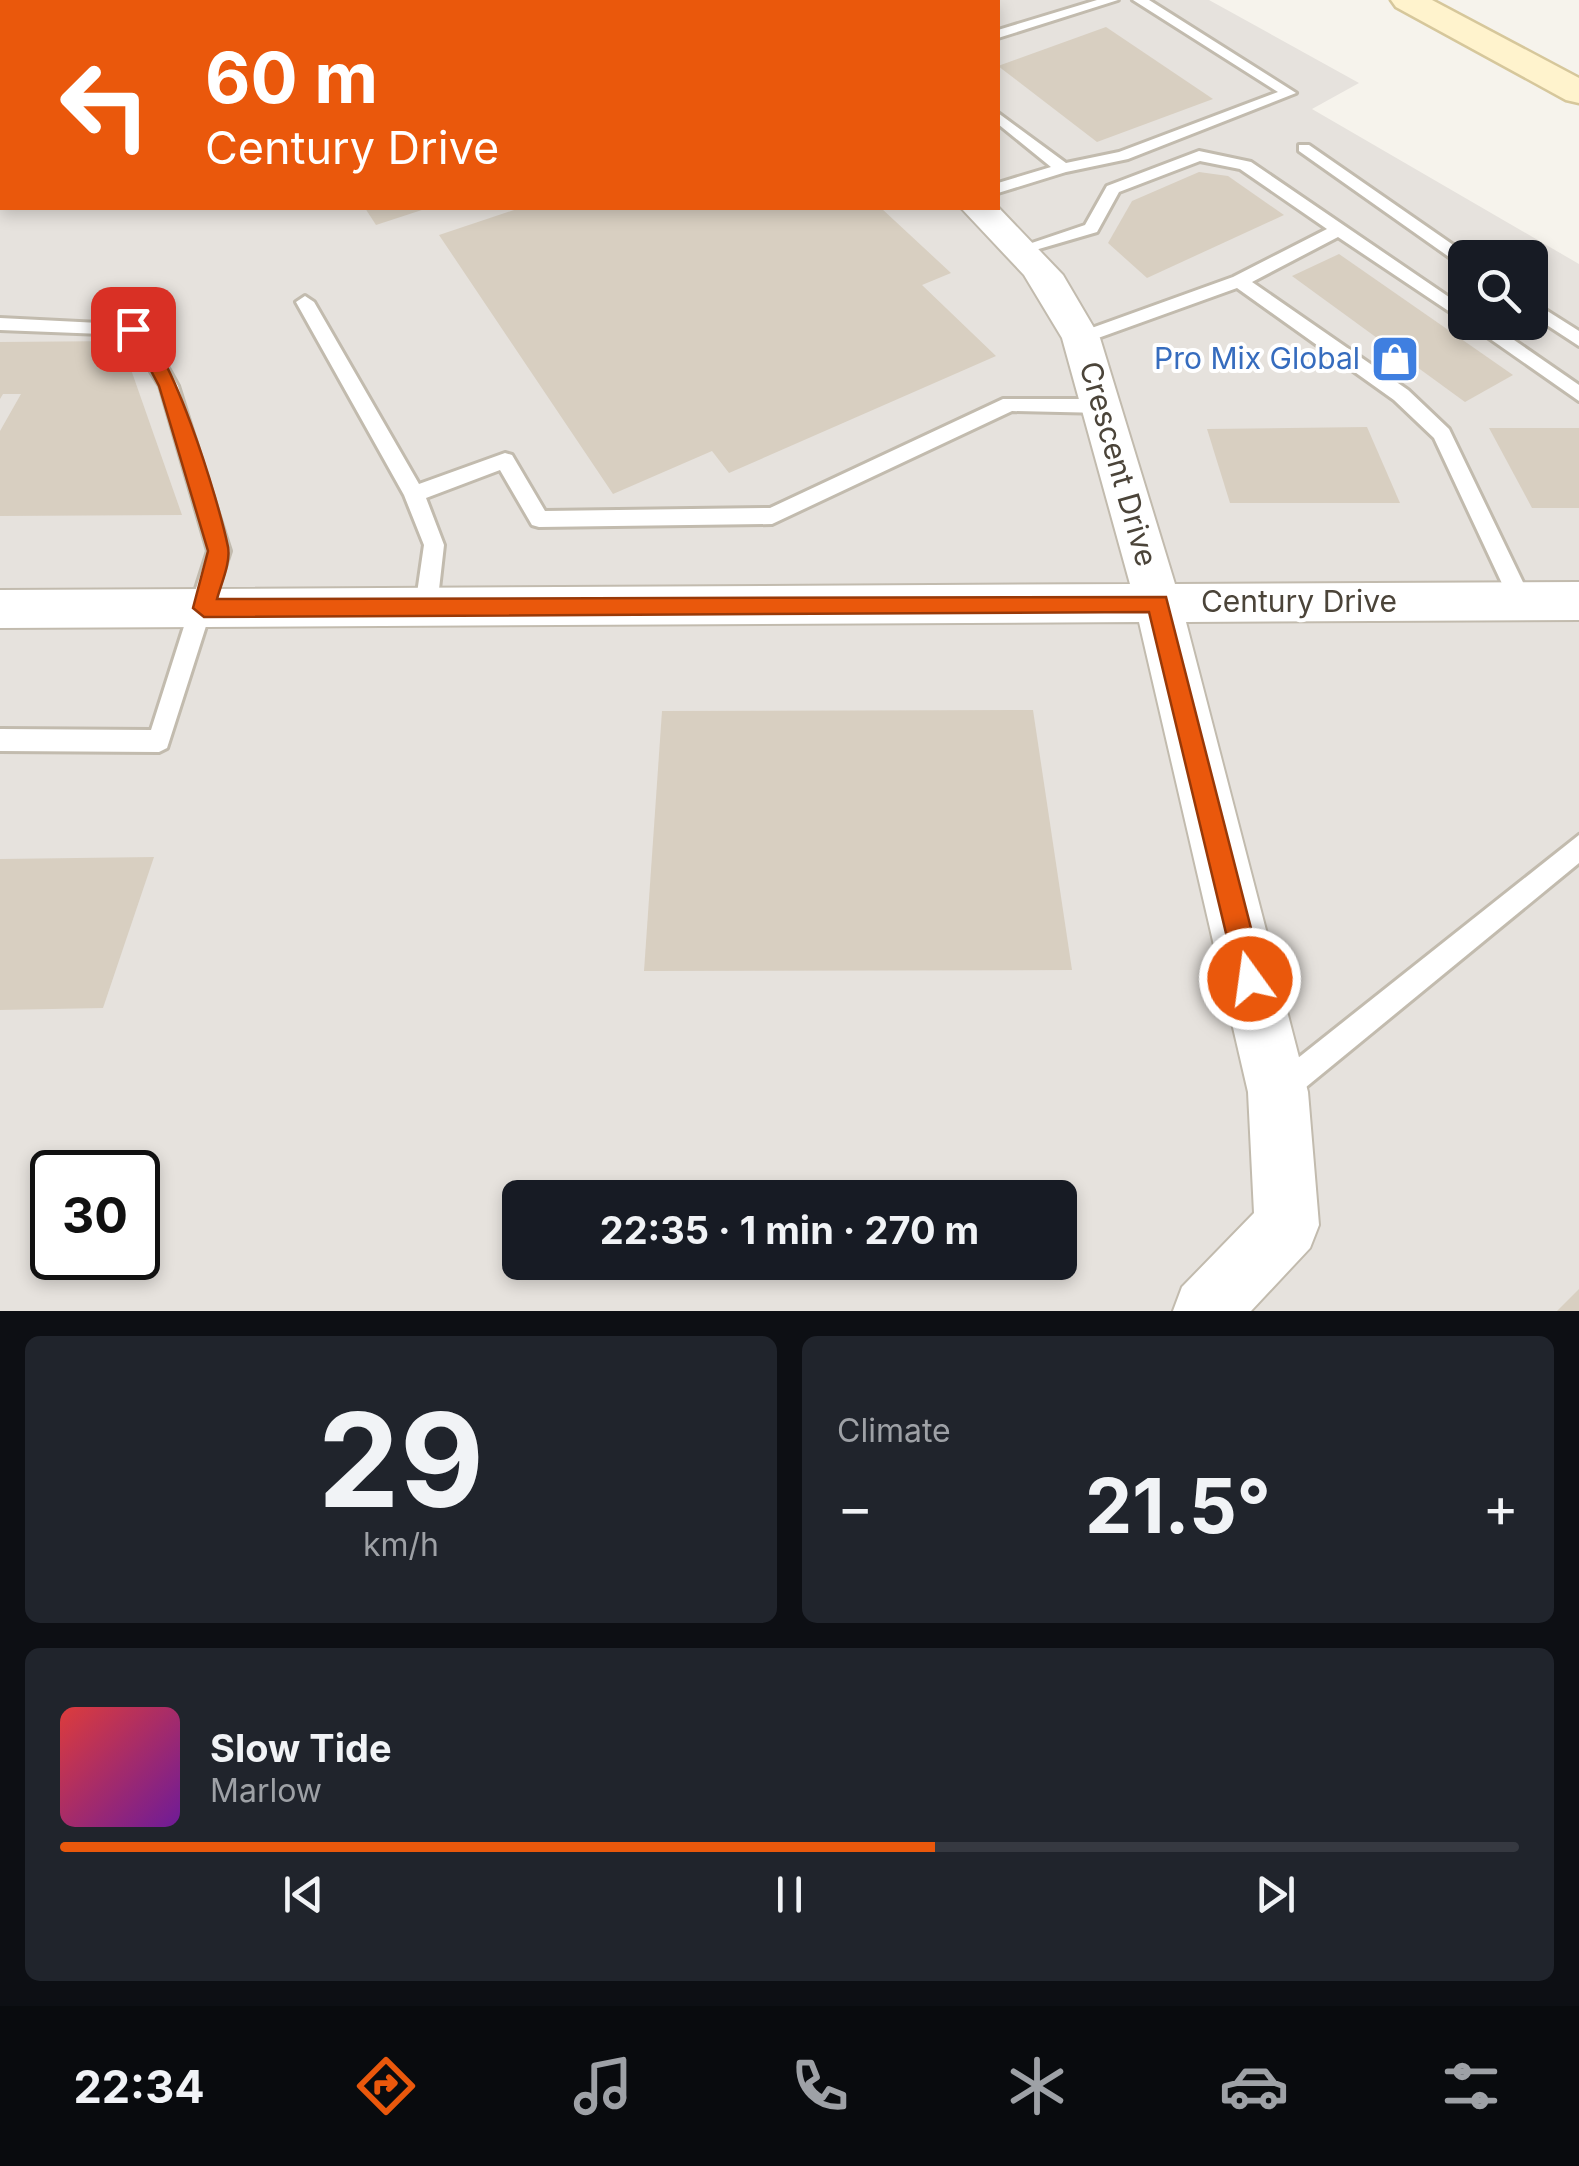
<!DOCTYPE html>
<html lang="en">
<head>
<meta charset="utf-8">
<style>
  body { margin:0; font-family:Inter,sans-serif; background:#20242c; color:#f1f3f6; height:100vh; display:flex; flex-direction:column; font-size:38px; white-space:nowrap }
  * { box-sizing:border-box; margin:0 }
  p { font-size:32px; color:#9ea1a6 }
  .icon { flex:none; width:55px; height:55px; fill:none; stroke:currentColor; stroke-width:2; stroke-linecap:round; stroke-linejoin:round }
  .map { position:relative; height:1311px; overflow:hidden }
  .sheet { display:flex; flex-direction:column; gap:25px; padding:25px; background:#0d0f14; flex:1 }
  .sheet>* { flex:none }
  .hud { position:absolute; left:0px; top:0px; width:1000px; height:210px; box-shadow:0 5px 15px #0003; background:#ea580c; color:#fff; overflow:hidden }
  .fabs { position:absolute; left:1448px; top:240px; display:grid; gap:20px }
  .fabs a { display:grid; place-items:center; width:100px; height:100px; border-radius:15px; background:#171b24; box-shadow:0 5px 15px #0003; font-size:50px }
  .speed { position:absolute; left:30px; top:1150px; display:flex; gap:20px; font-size:50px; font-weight:700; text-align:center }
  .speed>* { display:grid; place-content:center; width:130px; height:130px; border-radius:50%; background:#171b24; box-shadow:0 5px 15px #0003; line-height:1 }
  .speed .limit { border:5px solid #111; border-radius:15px; background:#fff; color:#111 }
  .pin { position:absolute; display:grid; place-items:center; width:85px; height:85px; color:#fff; margin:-42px; border-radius:20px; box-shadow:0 5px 15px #0006 }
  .me { position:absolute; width:110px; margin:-55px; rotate:346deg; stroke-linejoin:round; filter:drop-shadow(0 0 8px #0008) }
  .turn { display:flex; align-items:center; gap:35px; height:210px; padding:0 40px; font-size:45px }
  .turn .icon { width:130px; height:130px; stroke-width:2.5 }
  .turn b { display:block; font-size:70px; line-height:85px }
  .big { font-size:75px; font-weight:700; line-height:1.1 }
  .sheet .widget { flex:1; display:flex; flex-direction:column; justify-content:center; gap:15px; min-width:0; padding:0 35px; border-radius:15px; background:#20242c }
  .sheet .dial { align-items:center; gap:0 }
  .dial b { font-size:130px; line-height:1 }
  .song { display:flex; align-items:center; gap:30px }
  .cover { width:120px; height:120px; border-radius:15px; background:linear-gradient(135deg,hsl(0 70% 55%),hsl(280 70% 35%)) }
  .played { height:10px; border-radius:5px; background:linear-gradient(90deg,#ea580c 60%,#363941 60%) }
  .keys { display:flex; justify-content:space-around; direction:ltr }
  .heat { display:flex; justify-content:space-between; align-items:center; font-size:55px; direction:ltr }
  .sheet .tiles { flex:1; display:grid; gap:25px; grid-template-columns:1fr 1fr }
  .widget:last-child { grid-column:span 2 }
  .trip { position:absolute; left:502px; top:1180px; width:575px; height:100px; border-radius:15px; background:#171b24; box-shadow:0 5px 15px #0003; font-weight:700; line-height:100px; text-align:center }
  .dock { display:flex; height:160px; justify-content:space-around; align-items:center; background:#090b0e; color:#9ea1a6 }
  .dock .icon { width:70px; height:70px }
  .dock .current { color:#ea580c }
  .dock b { font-size:45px; color:#f1f3f6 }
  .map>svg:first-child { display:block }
  .industrial { fill:#e6e2dd; fill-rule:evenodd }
  .building { fill:#d8cfc1 }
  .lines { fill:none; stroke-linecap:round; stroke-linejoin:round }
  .lane-casing { stroke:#c2bbae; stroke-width:6 }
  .street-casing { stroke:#c2bbae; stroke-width:4 }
  .secondary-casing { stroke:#d6c79b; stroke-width:5 }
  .lane { fill:#fff; fill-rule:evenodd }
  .street { fill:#fff; fill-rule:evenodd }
  .secondary { fill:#fff3cd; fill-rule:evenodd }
  .route { fill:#ea580c; stroke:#983908; stroke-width:2.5 }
  .labels { text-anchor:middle; stroke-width:8; stroke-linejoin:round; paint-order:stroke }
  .shop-label { font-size:30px; fill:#366cbe; stroke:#fff; text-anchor:end }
  .street-label { font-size:30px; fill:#4b4439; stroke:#fff }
</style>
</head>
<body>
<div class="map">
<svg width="1579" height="1311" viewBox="0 0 1579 1311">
  <rect width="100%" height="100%" fill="#f6f3ec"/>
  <path class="industrial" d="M0,0H1209L1359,83L1312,109L1579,264V1311H0ZM2,2H998V208H2ZM1465,258H1530V322H1465ZM52,1172H138V1258H52ZM520,1198H1060V1262H520Z"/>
  <g class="building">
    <polygon points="1106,27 1213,99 1097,142 998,66"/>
    <polygon points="1199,172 1228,176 1284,215 1147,278 1108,243 1132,201"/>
    <polygon points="365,208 428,208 376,225"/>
    <polygon points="520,208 881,208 951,273 922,285 996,356 729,473 712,451 613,494 439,235"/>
    <polygon points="1339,254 1513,375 1465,402 1292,276"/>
    <polygon points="121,341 182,515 0,516 0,431 21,394 3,394 0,399 0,342"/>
    <polygon points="1367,427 1400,503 1230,503 1207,429"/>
    <polygon points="1489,428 1579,428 1579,508 1532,508"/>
    <polygon points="1033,710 1072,970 644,971 662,711"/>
    <polygon points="154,857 103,1008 0,1010 0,859"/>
    <polygon points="1579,1289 1579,1311 1557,1311"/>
  </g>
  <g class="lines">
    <g class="lane-casing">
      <g id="lane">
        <polygon points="147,0 161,0 162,2 149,2"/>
        <polygon points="1097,0 1118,0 998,38 998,30"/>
        <polygon points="1133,0 1149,0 1296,93 1128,159 1066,172 998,193 998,183 1051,167 998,124 998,113 1066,163 1119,152 1278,92"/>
        <polygon points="1299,145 1309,145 1472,258 1465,258 1465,265 1459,264 1299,151"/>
        <polygon points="1199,151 1251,162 1465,308 1465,322 1338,237 1252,282 1408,390 1449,429 1532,601 1529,607 1513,607 1434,438 1394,400 1237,288 1087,342 1075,342 1075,334 1233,277 1327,229 1240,169 1200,161 1119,192 1097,232 1025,253 1017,248 1085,225 1107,186"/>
        <polygon points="305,296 314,302 419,484 505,453 512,455 545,511 770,508 1003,399 1104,399 1113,406 1104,413 1012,411 772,524 539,527 532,525 500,470 426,498 444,545 437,607 434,613 418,613 415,607 424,545 404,495 296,302"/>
        <polygon points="1530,300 1579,331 1579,346 1530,314"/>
        <polygon points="0,318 139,325 150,336 178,386 230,551 167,748 159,752 0,751 0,729 151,730 208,551 160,386 128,335 0,330"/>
        <polygon points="1466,322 1488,322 1579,385 1579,401"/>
        <polygon points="1579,835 1579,863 1289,1101 1279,1105 1269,1101 1265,1091 1269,1081"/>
      </g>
    </g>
    <g class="street-casing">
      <g id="street">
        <polygon points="731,0 761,0 762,2 733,2"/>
        <polygon points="998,207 1063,275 1100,338 1175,584 1579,582 1579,620 1186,622 1308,1092 1319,1225 1310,1248 1251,1311 1173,1311 1182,1287 1254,1213 1248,1092 1139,622 0,628 0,590 1130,584 1062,338 1024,275 961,208"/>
      </g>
    </g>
    <g class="secondary-casing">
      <polygon id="secondary" points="1391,0 1432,0 1579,78 1579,103 1566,100 1396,7"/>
    </g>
    <use href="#lane" class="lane"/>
    <use href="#street" class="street"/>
    <use href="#secondary" class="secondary"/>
  </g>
  <path class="route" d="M133,323C169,335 220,506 228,547C231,562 221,584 217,599L1166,597L1264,979L1260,989L1250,993L1241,989L1237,979L1149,612L204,617L193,608L208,551L159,386L137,344L124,329Z"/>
  <defs>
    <g id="shop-square" transform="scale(2.5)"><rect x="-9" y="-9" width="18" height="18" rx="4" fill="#3f7fe0" stroke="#fff"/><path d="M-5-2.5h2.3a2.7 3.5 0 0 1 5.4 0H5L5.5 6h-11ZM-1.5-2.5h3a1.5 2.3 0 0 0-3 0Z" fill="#fff"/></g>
  </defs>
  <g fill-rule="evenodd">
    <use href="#shop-square" x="1395" y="359"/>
  </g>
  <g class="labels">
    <g class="shop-label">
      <text x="1360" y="369">Pro Mix Global</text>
    </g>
    <g class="street-label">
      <text transform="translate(1118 464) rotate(74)" y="10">Crescent Drive</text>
      <text x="1299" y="612">Century Drive</text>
    </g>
  </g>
</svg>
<div class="fabs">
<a><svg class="icon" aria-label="search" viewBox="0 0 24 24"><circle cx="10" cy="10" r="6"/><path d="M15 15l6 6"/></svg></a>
</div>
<div class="speed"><div class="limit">30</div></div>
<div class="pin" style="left:133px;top:329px;background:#d93025"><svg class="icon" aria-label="arrive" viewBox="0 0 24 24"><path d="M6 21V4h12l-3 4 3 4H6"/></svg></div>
<svg class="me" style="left:1250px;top:979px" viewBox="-20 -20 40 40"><circle r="17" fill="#ea580c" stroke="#fff" stroke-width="3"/><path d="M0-11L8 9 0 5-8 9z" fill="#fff"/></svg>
<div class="trip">22:35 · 1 min · 270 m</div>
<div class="hud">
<div class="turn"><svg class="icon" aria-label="left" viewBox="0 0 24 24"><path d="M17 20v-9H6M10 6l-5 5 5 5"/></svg><div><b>60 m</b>Century Drive</div></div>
</div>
</div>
<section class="sheet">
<div class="tiles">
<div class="widget dial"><b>29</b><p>km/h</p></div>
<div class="widget"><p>Climate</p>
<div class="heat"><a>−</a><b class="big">21.5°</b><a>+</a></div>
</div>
<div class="widget">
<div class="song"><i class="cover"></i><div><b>Slow Tide</b><p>Marlow</p></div></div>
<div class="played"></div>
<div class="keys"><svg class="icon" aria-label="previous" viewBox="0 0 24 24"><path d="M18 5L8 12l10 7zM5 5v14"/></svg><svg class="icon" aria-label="pause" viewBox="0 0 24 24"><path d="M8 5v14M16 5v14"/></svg><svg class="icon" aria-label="next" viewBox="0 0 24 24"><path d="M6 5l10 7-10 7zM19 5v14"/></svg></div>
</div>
</div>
</section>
<nav class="dock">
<b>22:34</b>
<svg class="icon current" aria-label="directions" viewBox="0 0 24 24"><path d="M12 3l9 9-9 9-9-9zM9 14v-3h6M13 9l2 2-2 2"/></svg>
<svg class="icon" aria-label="music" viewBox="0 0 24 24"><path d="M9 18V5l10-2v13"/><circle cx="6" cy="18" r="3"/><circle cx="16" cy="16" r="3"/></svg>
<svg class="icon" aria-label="phone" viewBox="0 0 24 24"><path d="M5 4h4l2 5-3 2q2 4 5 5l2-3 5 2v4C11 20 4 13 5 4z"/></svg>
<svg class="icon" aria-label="climate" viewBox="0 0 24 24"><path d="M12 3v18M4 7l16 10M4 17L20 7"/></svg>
<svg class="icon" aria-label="car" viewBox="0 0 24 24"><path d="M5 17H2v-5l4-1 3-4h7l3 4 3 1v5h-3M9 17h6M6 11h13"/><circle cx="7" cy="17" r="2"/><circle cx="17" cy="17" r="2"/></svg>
<svg class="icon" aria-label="filters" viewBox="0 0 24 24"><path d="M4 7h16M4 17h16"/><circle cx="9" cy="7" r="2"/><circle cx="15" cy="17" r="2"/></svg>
</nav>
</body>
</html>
